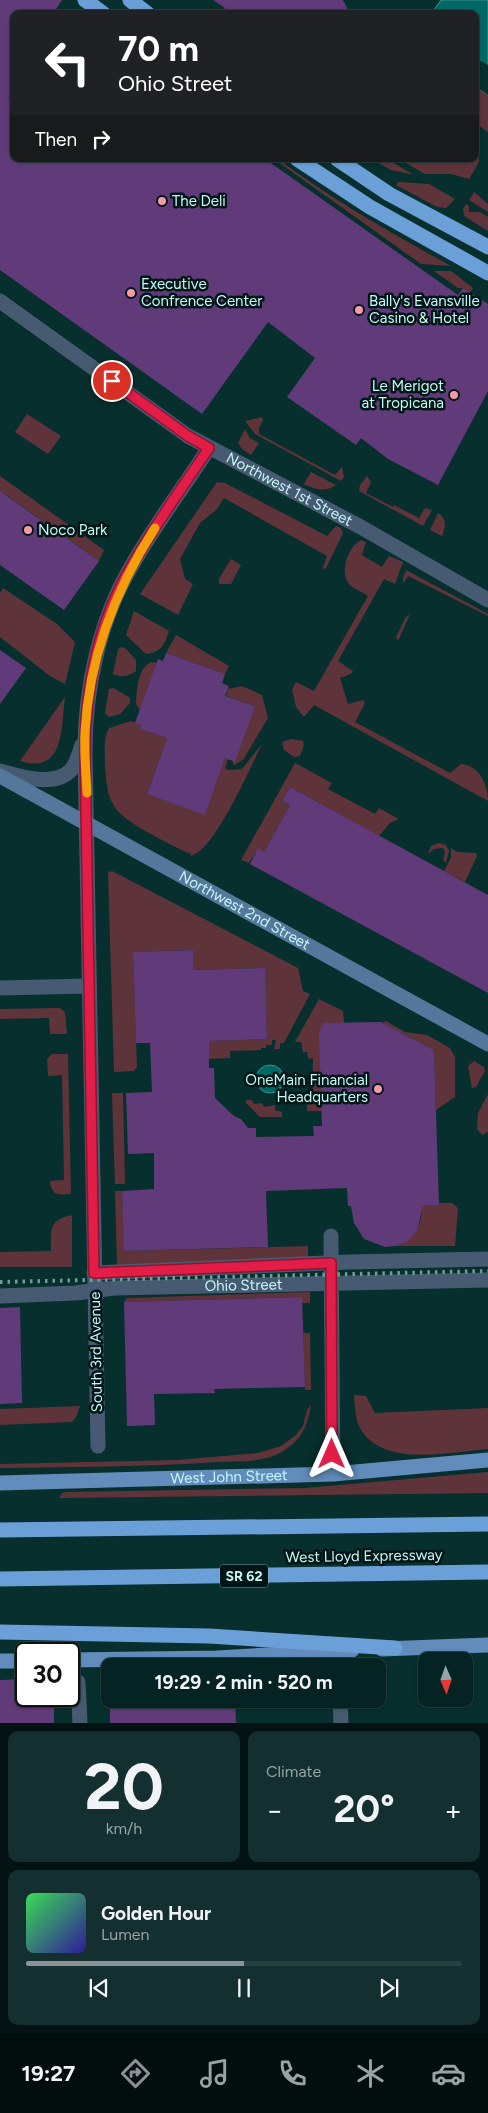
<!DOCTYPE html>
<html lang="en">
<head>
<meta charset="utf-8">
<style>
  body { margin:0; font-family:Figtree,sans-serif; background:#132f2f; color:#f1f3f6; height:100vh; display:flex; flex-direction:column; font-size:19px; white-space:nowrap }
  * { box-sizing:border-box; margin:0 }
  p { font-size:16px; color:#97a4a5 }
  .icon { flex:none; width:28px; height:28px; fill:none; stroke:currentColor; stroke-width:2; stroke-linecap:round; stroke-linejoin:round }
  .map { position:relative; height:1723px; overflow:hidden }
  .drawer { display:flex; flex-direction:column; gap:8px; padding:8px; background:#031313; flex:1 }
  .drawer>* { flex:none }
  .guide { position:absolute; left:10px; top:10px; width:469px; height:152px; border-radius:10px; box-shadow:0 1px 4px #0004,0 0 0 1px #264040; background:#202124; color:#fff; overflow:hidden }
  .needle { width:32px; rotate:178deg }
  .buttons { position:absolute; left:418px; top:1652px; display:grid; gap:10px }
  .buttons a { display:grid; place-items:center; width:55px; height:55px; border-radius:10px; background:#052322; box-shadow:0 1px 4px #0004,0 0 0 1px #264040; font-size:25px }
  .speed { position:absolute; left:15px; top:1642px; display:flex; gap:10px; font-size:25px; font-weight:700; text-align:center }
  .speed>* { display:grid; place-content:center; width:65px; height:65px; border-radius:50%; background:#052322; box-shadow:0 1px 4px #0004,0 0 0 1px #264040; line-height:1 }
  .speed .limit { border:2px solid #111; border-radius:8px; background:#fff; color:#111 }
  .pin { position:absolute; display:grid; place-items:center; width:42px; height:42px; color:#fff; margin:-21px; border:2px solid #fff; border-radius:50%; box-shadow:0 1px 5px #0007 }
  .me { position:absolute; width:55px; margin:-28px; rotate:0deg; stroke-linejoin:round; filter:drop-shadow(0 0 4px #0008) }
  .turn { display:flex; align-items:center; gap:18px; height:105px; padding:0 25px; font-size:22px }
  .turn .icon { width:65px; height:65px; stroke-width:2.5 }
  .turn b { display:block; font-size:35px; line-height:42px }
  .then { display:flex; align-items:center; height:48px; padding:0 25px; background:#0003; gap:10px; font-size:19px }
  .big { font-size:38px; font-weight:700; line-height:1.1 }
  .drawer .widget { flex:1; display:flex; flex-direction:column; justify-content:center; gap:8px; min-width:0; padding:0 18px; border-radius:10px; background:#132f2f }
  .drawer .dial { align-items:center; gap:0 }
  .dial b { font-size:65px; line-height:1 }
  .song { display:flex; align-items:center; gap:15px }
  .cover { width:60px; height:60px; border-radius:8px; background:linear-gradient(135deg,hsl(130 70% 55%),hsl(250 70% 35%)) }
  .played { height:5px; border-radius:2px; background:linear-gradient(90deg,#8c9099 50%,#264040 50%) }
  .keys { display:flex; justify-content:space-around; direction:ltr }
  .heat { display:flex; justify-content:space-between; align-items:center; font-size:28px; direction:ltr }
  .drawer .tiles { flex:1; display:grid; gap:8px; grid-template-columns:1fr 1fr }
  .widget:last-child { grid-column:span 2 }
  .trip { position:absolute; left:101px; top:1658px; width:285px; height:50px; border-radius:10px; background:#052322; box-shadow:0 1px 4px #0004,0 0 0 1px #264040; font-weight:700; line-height:50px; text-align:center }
  .tab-bar { display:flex; height:80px; justify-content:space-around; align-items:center; background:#020e0e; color:#97a4a5 }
  .tab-bar .icon { width:35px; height:35px }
  .tab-bar .active { color:#8c9099 }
  .tab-bar b { font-size:22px; color:#f1f3f6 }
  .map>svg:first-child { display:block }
  .green { fill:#5e343a }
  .water { fill:#006966; stroke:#3a9491 }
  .pier { fill:#072f2d }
  .building { fill:#613b79 }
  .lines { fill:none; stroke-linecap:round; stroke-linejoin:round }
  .street { stroke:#465b72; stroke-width:15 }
  .secondary { stroke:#55779b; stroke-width:15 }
  .primary { stroke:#618cbb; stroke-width:15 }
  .highway { stroke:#6b9fd8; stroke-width:15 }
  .rail { stroke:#6e9d9b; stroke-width:4; stroke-dasharray:2.5 5; stroke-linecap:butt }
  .route-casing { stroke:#92132f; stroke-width:12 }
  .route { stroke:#e11d48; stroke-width:9 }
  .slow { stroke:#f59e0b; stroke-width:9 }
  .poi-dot { fill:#f49aa6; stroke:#001515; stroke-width:2 }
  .labels { text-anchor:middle; stroke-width:5; stroke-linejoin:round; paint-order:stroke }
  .shield { fill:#001515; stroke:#88b4b2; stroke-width:1 }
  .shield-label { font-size:14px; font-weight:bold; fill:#c3f8f5 }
  .poi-label { font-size:15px; fill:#c3f8f5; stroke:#001515; text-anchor:start }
  .street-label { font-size:15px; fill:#c3f8f5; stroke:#001515 }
</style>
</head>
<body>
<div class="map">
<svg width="488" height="1723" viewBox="0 0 488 1723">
  <rect width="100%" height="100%" fill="#072f2d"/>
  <g class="green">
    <polygon points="475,86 488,95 488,132 475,123"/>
    <polygon points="475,135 479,138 479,162 469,179 451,174 425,174 399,159 475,159"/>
    <path d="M274,159H278C333,200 391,233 451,266L421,264Z"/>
    <polygon points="371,159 387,159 414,175 391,170"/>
    <polygon points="398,182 429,184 455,199 446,208 437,207 396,185"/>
    <polygon points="474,192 488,204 488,212 469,200"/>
    <polygon points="466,204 469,206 469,212 480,212 488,217 488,231 464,216 463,209"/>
    <polygon points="434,271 451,271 473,288 470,293 463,288 458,288"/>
    <polygon points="27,414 61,436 48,454 15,432"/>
    <polygon points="262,417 263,420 259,428 259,434 335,475 342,467 344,477 341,481 255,434 245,421"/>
    <polygon points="245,429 250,438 259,443 251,455 242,449 238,443"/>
    <path d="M311,472L336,485C326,492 315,490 304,484Z"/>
    <polygon points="0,476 104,550 99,561 5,494 0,500"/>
    <polygon points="367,476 371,482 366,493 393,507 394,505 419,518 425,508 432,510 423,526 359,491 360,485"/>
    <polygon points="217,482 225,483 327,536 336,526 341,528 343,533 326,568 322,570 327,556 224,498 217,509 200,523 180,559 185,579 193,584 178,615 140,594"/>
    <path d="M438,513C447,519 446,527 442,536L430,530Z"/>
    <path d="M361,540L366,542L362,555L382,567L389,556L403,562L395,584L384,579L338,661L353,671L351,674L340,678L348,704L363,700L365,703L355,722L450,773L461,764C480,765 488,785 488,801L314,705L305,716H303L296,707L292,690L296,682L314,691L368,596C363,592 356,590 351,586C338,575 347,547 361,540Z"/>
    <polygon points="231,559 241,565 231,584 219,584 219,579"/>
    <polygon points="406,570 488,614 488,616 408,576 403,584 403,578"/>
    <polygon points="3,588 57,624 75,642 65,684 50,676 0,637 0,593"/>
    <path d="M134,611L169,631C164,645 162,652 146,654L126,635Z"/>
    <polygon points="410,614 399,639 397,640 396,637 406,617"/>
    <polygon points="176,635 229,666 225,674 166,653"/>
    <path d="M122,647L126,649L136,660V671C129,676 121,678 113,674L118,649Z"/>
    <path d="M151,662L157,663L140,710L136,704C137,690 137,669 151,662Z"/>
    <polygon points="242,686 262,695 268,718 243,760 234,765 232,760 255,706 226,696 228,689"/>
    <polygon points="114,688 130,698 130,703 120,714 109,717 105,713 109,689"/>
    <path d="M65,697C61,728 65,775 20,761Z"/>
    <path d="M131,721L141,725L140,729L167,738L147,794L205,814L225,758L228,759L225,768L228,770L242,769L262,744C251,766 213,854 190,856L191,854C176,848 163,841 149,833C113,812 107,806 105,763C105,751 103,739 109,728Z"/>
    <polygon points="291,739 303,741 304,745 300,756 294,757 284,750 282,742"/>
    <polygon points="295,763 332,783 328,789 375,814 379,808 399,819 390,823 379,836 290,787 282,801 290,805 264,852 258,849 249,863 241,860"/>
    <polygon points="439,843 446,845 449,851 446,863 443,860 445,852 443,848 434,849 428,854 431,846"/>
    <polygon points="451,848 457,852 476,853 477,856 465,882 444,871 451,858"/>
    <polygon points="112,871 298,968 303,991 310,994 284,1043 280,1043 280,1049 274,1049 276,1040 272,1040 272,1045 266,1045 266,1048 261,1048 261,1050 230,1051 230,1058 209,1059 209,1041 267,1039 264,968 193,970 193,950 133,952 137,1067 134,1071 114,1072 108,872"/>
    <polygon points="319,999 343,1011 344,1023 328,1111 307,1111 307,1099 312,1099 313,1059 308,1058 307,1052 303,1052 301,1042 295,1042"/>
    <polygon points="60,1008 65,1012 67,1034 50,1034 49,1018 0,1019 0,1009"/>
    <polygon points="386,1021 405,1032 427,1035 450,1048 455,1057 455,1097 436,1110 434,1050 383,1023"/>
    <path d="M52,1054H68L71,1194C59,1195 51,1196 50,1181L64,1180L62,1075L48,1076L47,1059Z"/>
    <polygon points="474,1061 484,1067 485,1071 476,1087 472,1088 468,1066"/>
    <polygon points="112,1093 123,1093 125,1184 115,1184"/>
    <polygon points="488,1094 488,1132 482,1135 477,1129 478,1113"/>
    <polygon points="247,1100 252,1100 254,1104 261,1103 265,1107 275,1105 275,1110 282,1112 282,1117 260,1117 245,1102"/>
    <polygon points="115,1191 122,1191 125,1251 308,1246 308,1261 117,1265"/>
    <path d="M439,1203H452L458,1208L455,1246H395C414,1238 422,1227 422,1206L439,1205Z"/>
    <path d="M72,1215V1267H0V1252L51,1251C51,1230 48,1220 72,1215Z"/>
    <polygon points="310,1292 310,1303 302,1303 302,1297 124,1302 127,1298"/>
    <polygon points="303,1333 310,1333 311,1390 305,1390"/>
    <path d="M354,1395L366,1396L375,1413L488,1408V1449C450,1452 380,1469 359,1426C355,1417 355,1405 354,1395Z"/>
    <path d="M311,1405C307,1428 301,1441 280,1453C262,1463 236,1461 216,1462C144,1467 72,1467 0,1468V1464L177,1460L258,1453L281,1446L296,1435L303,1426L307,1410Z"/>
    <polygon points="80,1406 76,1417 72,1422 0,1425 0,1409"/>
    <polygon points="488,1472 488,1493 59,1498 62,1493 66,1492 305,1488"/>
  </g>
  <g class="water">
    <polygon points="441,0 488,0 488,95 475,86 475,14 431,14"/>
    <circle cx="270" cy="1079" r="14"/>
  </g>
  <polygon class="pier" points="481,61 488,65 488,95 475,86 475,69"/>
  <g class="building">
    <polygon points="0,0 62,0 53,14 14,14 14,90 8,99 14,103 14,159 265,159 458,295 463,288 488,304 488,391 438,485 388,459 361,438 356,445 287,397 315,358 268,322 202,414 0,270"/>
    <polygon points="213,0 343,0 350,14 220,14 225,8"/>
    <polygon points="0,491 99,561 64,610 0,565"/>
    <polygon points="0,650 26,668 0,704"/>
    <polygon points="166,653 225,674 222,683 229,686 225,696 255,706 235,762 225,758 205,815 147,794 167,738 140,729 141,725 135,723 158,659 163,661"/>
    <polygon points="290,787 488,895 488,993 250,864 258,848 264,852 290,805 282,801"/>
    <polygon points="193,950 193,970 265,968 267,1039 209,1041 209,1068 214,1068 215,1098 234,1116 241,1119 248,1128 256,1128 256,1137 314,1136 313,1126 322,1126 319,1032 324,1023 381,1022 434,1050 439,1205 423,1206 417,1231 406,1242 395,1246 385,1247 364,1239 354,1223 351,1206 348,1206 347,1188 266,1191 268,1247 124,1251 122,1191 154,1189 154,1153 128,1154 126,1093 152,1092 150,1043 136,1043 133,952"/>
    <polygon points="302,1297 305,1387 214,1389 215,1393 154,1394 155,1425 127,1426 124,1302"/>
    <polygon points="20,1307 22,1403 0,1404 0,1308"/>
    <polygon points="26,1679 26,1696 54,1696 54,1723 0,1723 0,1680"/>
    <polygon points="110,1699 235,1699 236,1723 110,1723"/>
  </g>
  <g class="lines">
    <g class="street">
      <path id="s1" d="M0,301L188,436L359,526L488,600"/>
      <path d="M0,771C20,776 54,788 71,770C77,763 79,753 82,745"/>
      <polyline points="0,988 89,986"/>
      <polyline points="331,1236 333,1474"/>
      <polyline points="94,1273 349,1262 488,1259"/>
      <path id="s2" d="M0,1296L76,1293L114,1288L488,1280"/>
      <path d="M98,1446L85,751C85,689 99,621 131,567C154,526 183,488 209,448"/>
      <polyline points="78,1682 80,1723"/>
      <polyline points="340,1699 341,1723"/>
    </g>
    <path class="secondary" id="s3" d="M0,776L488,1044"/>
    <g class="primary">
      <path id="s4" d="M0,1483L333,1474L488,1460"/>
      <polyline points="382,1649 488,1645"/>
      <polyline points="69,1660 217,1658 352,1650"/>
      <polyline points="0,1661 26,1661"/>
    </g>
    <g class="highway">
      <polyline points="85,0 104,14"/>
      <polyline points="130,0 148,14"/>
      <polyline points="297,159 370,207 488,273"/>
      <polyline points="337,159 389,194 488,247"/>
      <polyline points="0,1530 488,1524"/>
      <polyline points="0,1579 488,1572"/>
      <polyline points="0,1632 209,1636 395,1648"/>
    </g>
    <polyline class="rail" points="0,1282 488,1271"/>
  </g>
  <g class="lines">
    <g class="route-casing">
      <path id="route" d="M112,381L188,436L209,448C182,488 154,526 131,567C99,621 85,688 85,751L94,1273L331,1263L332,1454"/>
    </g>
    <use href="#route" class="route"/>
    <path class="slow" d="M87,793C86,773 84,752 85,732C89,657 115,590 155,528"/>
  </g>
  <g class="poi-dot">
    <circle cx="162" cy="201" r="5"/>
    <circle cx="131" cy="293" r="5"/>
    <circle cx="359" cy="310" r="5"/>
    <circle cx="454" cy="395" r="5"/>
    <circle cx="28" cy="530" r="5"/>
    <circle cx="378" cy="1089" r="5"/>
  </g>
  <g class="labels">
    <rect class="shield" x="220" y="1564.5" width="48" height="23" rx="4"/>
    <g class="shield-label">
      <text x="244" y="1581">SR 62</text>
    </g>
    <g class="poi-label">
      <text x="172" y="206">The Deli</text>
      <text x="141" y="289">Executive<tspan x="141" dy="17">Confrence Center</tspan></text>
      <text x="369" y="306">Bally's Evansville<tspan x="369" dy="17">Casino &amp; Hotel</tspan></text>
      <text x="444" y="391" text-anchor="end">Le Merigot<tspan x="444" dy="17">at Tropicana</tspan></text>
      <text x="38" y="535">Noco Park</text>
      <text x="368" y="1085" text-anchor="end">OneMain Financial<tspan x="368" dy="17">Headquarters</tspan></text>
    </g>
    <g class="street-label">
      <text dy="5" stroke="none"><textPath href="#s1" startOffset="346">Northwest 1st Street</textPath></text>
      <text dy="5" stroke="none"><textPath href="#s3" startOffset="279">Northwest 2nd Street</textPath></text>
      <text dy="5" stroke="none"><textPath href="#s2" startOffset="244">Ohio Street</textPath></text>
      <text transform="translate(96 1352) rotate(-91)" y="5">South 3rd Avenue</text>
      <text dy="5" stroke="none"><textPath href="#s4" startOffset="229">West John Street</textPath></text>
      <text transform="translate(364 1556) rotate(-1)" y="5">West Lloyd Expressway</text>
    </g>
  </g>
</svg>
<div class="buttons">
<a><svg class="needle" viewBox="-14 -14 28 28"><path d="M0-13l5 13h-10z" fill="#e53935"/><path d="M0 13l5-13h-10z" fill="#97a4a5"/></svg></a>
</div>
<div class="speed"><div class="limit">30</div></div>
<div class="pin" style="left:112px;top:381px;background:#d93025"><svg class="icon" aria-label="arrive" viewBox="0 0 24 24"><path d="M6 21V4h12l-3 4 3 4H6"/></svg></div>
<svg class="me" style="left:332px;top:1454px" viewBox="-20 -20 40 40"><path d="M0-17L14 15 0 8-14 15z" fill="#e11d48" stroke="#fff" stroke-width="4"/></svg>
<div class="trip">19:29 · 2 min · 520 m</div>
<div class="guide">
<div class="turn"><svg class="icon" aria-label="left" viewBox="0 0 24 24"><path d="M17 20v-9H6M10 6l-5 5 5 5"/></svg><div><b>70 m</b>Ohio Street</div></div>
<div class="then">Then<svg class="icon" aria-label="right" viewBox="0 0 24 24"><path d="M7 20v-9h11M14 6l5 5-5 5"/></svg></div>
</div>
</div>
<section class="drawer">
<div class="tiles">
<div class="widget dial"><b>20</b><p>km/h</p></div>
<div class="widget"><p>Climate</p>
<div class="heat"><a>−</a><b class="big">20°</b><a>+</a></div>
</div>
<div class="widget">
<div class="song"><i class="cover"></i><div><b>Golden Hour</b><p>Lumen</p></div></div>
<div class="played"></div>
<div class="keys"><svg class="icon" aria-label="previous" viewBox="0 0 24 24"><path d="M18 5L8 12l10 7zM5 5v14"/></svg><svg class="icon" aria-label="pause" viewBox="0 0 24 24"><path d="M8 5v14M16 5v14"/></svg><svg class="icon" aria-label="next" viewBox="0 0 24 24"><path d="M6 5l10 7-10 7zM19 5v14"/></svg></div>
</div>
</div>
</section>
<nav class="tab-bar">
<b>19:27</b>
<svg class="icon active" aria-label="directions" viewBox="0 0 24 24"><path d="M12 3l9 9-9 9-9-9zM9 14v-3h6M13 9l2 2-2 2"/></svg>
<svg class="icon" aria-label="music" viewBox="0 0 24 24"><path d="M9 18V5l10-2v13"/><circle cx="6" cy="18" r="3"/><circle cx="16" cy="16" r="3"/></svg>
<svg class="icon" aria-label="phone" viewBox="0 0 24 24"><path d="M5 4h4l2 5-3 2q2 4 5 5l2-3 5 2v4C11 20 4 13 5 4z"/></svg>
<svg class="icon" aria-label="climate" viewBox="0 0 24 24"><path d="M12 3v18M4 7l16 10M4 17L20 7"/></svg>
<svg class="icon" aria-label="car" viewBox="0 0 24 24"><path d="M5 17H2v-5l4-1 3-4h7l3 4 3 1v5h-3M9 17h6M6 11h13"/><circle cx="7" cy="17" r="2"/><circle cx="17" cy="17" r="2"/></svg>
</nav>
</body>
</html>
